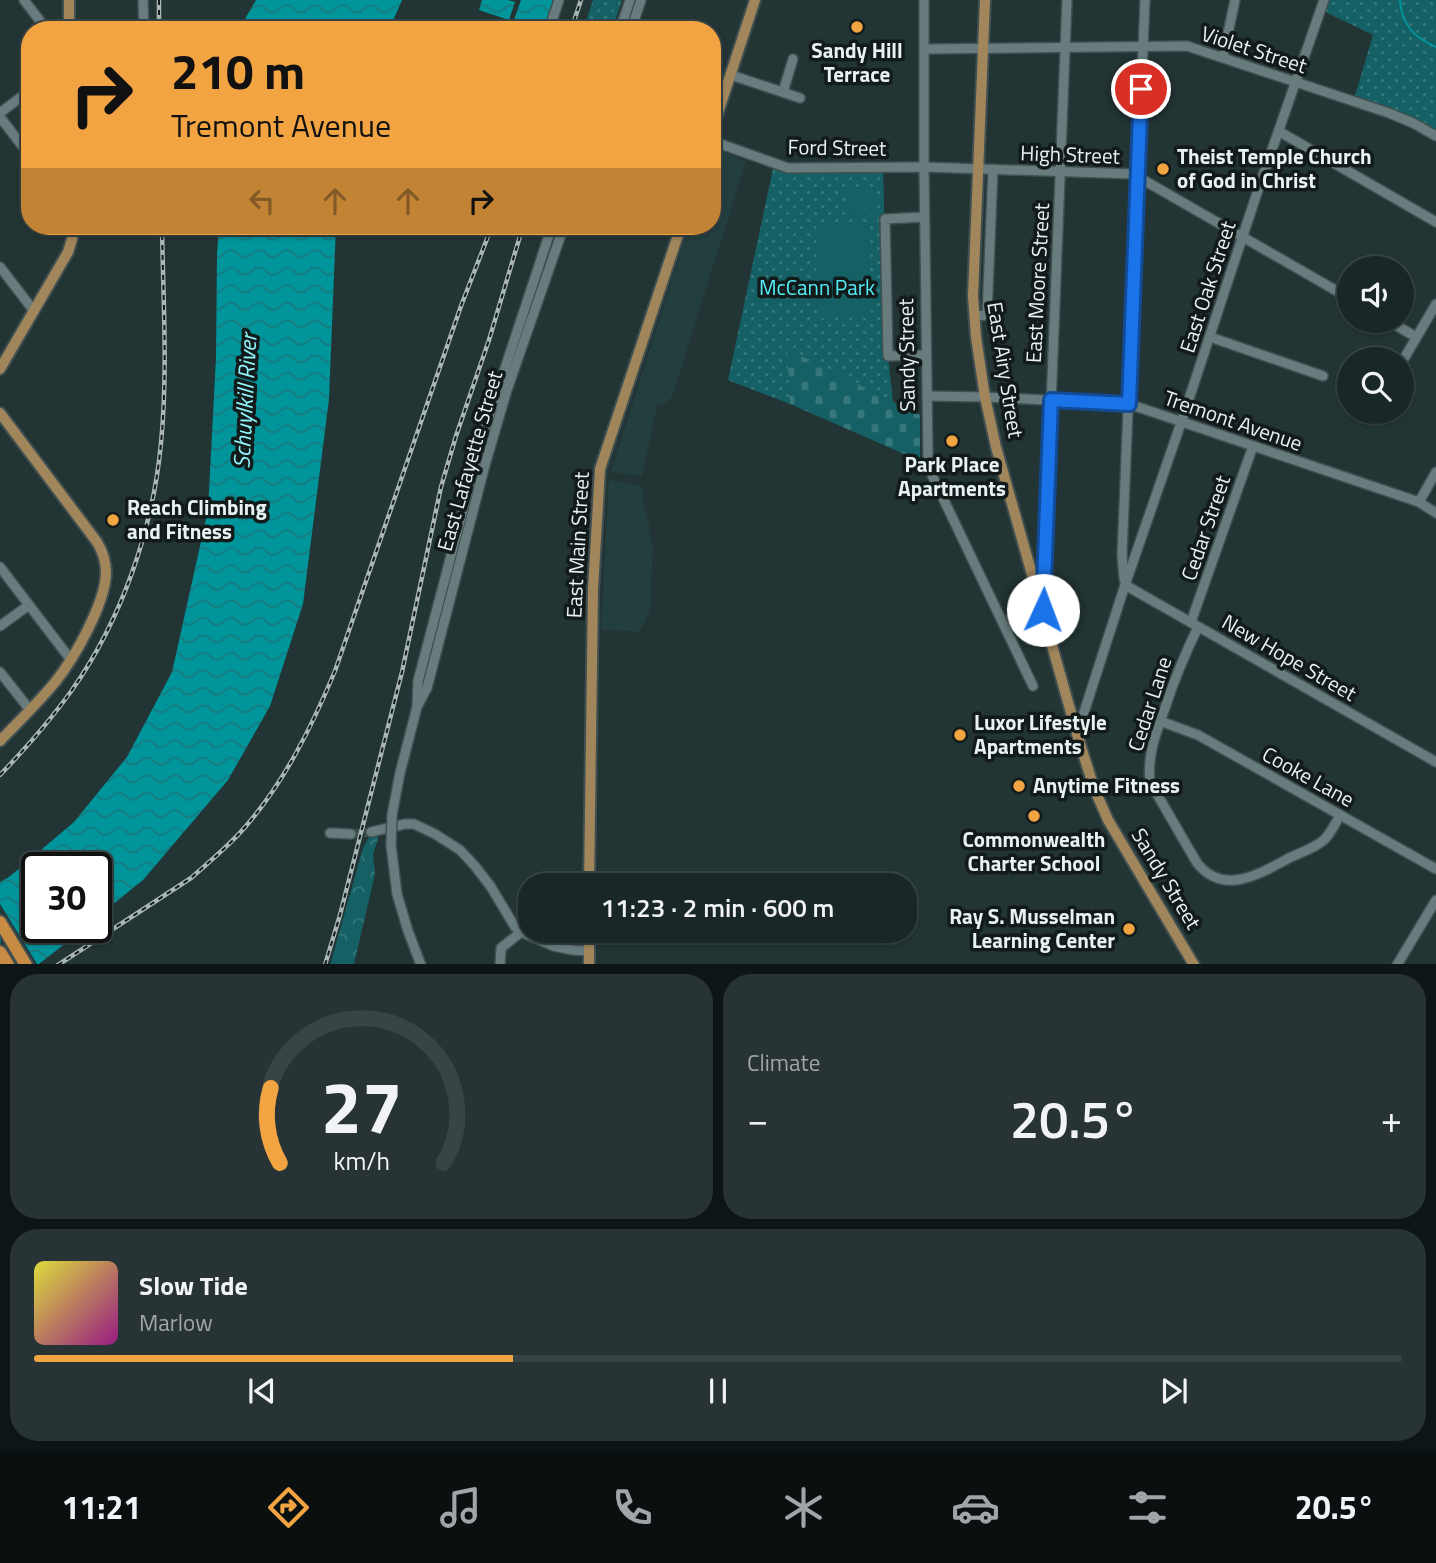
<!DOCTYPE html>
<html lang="en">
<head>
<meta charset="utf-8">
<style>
  body { margin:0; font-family:"Titillium Web",sans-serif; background:#273334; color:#f1f3f6; height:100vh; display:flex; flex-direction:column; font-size:26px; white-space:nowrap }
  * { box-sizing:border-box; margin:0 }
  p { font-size:23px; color:#9fa5a8 }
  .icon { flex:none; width:38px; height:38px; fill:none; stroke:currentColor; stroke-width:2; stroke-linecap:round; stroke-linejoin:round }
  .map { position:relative; height:964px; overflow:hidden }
  .drawer { display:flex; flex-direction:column; gap:10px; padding:10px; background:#0e1516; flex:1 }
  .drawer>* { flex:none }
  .top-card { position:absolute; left:21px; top:21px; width:700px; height:214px; border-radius:28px; box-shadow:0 2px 5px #0004,0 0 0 2px #384445; background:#f3a442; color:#111; overflow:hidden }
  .buttons { position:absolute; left:1337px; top:256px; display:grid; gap:14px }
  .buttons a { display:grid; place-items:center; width:77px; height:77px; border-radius:50%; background:#1a2728; box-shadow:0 2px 5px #0004,0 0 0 2px #384445; font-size:35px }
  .speed { position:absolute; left:21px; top:852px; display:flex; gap:14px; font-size:35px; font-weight:700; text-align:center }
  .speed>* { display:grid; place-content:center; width:91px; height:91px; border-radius:50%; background:#1a2728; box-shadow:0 2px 5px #0004,0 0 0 2px #384445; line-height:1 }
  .speed .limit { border:4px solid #111; border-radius:10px; background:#fff; color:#111 }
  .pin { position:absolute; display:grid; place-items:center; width:60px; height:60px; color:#fff; margin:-30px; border:4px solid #fff; border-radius:50%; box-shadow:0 2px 7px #0007 }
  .me { position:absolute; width:77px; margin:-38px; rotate:2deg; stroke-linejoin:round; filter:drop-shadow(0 0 5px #0008) }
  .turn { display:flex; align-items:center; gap:24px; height:147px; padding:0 35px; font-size:32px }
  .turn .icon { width:91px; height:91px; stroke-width:2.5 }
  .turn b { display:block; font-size:49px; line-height:60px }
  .lanes { display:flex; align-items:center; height:66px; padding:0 35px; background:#0003; justify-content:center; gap:35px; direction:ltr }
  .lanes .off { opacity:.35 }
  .big { font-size:52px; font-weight:600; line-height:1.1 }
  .drawer .widget { flex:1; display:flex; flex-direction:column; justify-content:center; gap:10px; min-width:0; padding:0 24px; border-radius:28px; background:#273334 }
  .drawer .dial { align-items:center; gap:0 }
  .dial svg { height:182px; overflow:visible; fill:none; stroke:#384445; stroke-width:7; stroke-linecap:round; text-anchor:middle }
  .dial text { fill:#f1f3f6; stroke:none }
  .song { display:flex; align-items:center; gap:21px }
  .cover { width:84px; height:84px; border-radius:10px; background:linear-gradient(135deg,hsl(60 70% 55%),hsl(310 70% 35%)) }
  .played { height:7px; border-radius:4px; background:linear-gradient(90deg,#f3a442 35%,#384445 35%) }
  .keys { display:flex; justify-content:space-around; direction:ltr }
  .heat { display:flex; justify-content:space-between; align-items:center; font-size:38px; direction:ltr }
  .drawer .tiles { flex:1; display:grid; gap:10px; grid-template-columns:1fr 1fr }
  .widget:last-child { grid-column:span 2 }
  .trip { position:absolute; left:518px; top:873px; width:399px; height:70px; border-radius:28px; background:#1a2728; box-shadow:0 2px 5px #0004,0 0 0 2px #384445; font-weight:600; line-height:70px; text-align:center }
  .tabs { display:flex; height:112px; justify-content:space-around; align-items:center; background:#0a1010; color:#9fa5a8 }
  .tabs .icon { width:49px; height:49px }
  .tabs .active { color:#f3a442 }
  .tabs b { font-size:32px; color:#f1f3f6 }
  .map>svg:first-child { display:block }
  .built { fill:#233e3f }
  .grass { fill:url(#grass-dots) }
  .forest { fill:url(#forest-crowns) }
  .cemetery { fill:url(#cemetery-stones) }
  .pitch { fill:#146064 }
  .water { fill:url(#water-waves) }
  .pier { fill:#233435 }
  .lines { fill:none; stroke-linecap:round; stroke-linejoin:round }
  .stream { stroke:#00949b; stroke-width:2 }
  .minor-tunnel { stroke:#405051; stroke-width:9; stroke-dasharray:9 4.5; stroke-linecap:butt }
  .minor-casing { stroke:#404f50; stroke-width:12 }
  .major-casing { stroke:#404f50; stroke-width:14 }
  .highway-casing { stroke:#404f50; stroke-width:16 }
  .minor { stroke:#697c7d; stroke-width:9 }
  .major { stroke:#a1855b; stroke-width:10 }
  .highway { stroke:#c78b44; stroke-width:12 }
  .rail-casing { stroke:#a9b6b7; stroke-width:4.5 }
  .rail { stroke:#121a1a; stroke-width:2; stroke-dasharray:5; stroke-linecap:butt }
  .minor-bridge-casing { stroke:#404f50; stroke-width:12; stroke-linecap:butt }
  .minor-bridge { stroke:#697c7d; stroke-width:9 }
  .route-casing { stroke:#114b97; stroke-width:18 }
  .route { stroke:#1a73e8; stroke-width:12 }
  .poi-dot { fill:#f3a442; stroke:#121a1a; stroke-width:2.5 }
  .labels { text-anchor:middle; stroke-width:7; stroke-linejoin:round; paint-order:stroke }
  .street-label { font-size:21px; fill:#e7f2f2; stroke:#121a1a }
  .poi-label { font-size:21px; font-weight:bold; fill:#e7f2f2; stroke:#121a1a; text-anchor:start }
  .park-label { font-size:21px; fill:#53edf6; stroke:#121a1a }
  .water-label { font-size:23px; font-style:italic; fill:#90f5fb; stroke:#121a1a }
</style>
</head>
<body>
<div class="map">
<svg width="1436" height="965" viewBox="0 0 1436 965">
  <defs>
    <pattern id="grass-dots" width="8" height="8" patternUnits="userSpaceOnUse" patternTransform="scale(1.75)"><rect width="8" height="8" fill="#146064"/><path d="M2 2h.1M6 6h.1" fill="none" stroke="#36777b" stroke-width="1.8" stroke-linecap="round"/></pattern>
    <pattern id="forest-crowns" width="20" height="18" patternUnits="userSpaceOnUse" patternTransform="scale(1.75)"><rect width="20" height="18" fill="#146064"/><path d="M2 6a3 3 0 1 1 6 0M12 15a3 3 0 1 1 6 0" fill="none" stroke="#36777b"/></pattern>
    <pattern id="cemetery-stones" width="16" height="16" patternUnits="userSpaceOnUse" patternTransform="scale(1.75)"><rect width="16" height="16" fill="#146064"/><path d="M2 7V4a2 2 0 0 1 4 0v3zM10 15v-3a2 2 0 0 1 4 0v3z" fill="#36777b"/></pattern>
    <pattern id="water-waves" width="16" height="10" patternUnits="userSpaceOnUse" patternTransform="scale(1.75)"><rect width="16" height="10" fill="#00949b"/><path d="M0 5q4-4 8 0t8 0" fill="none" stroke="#187a7e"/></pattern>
  </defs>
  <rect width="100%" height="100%" fill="#233435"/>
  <g class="built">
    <polygon points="716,149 746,161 672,397 664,404 657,405 642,476 611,472 689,226 712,226 712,160"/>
    <polygon points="609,480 642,486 644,508 649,524 650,538 653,545 650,612 639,632 601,629"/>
  </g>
  <g class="grass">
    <polygon points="593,0 622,0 614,24 615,30 583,30"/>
    <polygon points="1324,0 1436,0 1436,137 1354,99 1373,35 1321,10"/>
    <polygon points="774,164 883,167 888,356 893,402 788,350 790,404 728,380"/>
  </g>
  <polygon class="forest" points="378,834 378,839 373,855 375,874 354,964 330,965 363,848 370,835"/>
  <polygon class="cemetery" points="787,349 920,415 920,461 790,404"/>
  <g class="pitch">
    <polygon points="874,187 875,214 849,215 848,188"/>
    <polygon points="869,225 871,318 817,318 816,226"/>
  </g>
  <g class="water">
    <polygon points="256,0 402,0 389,30 243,30 246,17"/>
    <polygon points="482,0 508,0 515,2 509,20 479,10"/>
    <polygon points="521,0 554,0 544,30 514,20"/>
    <polygon points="219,226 336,226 329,399 303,604 270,706 228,780 143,880 96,918 96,868 37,868 37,928 85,928 39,964 0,964 0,882 9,877 74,822 127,757 172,672 208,510 216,357 217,254"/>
  </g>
  <polygon class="pier" points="0,904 37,964 1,965"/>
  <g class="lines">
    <path class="stream" d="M1400,0C1401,24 1414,38 1436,47"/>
    <polyline class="minor-tunnel" points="351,834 371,832"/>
    <g class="minor-casing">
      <g id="minor">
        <polyline points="24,0 47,30"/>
        <polyline points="143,0 144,30"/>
        <polyline points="924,0 924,167 928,457 930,471 1033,686"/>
        <polyline points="549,30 559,0"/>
        <polyline points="620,30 630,0"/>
        <polyline points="631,30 641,0"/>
        <polyline points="925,49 1187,46 1389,113 1413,123 1436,136"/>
        <polyline points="1223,57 1235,0"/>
        <polyline points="731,75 800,98"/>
        <polyline points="783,92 793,59"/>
        <polyline points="0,113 30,90"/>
        <polyline points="0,117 30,156"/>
        <polyline points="1280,132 1436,222"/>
        <polyline points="712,141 788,168 924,167 1133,174 1349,298"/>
        <polyline points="924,217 885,219 888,356 926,355"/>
        <polyline points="0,267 34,311"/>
        <polyline points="975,316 987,315 993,169"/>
        <polyline points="1387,320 1416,337"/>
        <polyline points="1210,337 1323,376"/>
        <polyline points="1402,362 1436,304"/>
        <polyline points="927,396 985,397 1129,404 1419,502 1436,513"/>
        <polyline points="1419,502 1436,472"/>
        <polyline points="0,567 71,660"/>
        <polyline points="1124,579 1122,555 1145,0"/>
        <polyline points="1125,585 1436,762"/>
        <polyline points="1043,607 1067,0"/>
        <polyline points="1191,622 1253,446"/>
        <polyline points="0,626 29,605"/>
        <path d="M1198,627C1185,654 1174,680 1165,708C1156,733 1147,755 1150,782L1197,863C1224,897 1261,873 1291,857C1302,852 1317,847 1325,839C1331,832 1336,823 1340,815"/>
        <polyline points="0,672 30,710"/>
        <polyline points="418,705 427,688 485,465 507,390 564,226"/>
        <polyline points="1160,721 1198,735 1436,869"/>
        <polyline points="1077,734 1125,585 1181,423 1257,193 1324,0"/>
        <polyline points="392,815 400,773 417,707 418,681 482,438 552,226"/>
        <polyline points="371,832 405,824 414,824 435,834 460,850 475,866 491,887 515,927 521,932 553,946 572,950 589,951"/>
        <polyline points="330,833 351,834"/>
        <polyline points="391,845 397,894 408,931 421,965"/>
        <polyline points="500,965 501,948 521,932"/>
        <polyline points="1397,965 1436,900"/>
      </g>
    </g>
    <g class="major-casing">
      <g id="major">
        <polyline points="69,0 69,30"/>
        <polyline points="985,0 973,296 976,337 985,397 996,447 1077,734 1094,788 1108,820 1194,965"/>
        <polyline points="712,131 755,0"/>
        <polyline points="0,369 68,252 72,239 73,226"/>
        <path d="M0,413L97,542C103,552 106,561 106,573C105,604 75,657 56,681C39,702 19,721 0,741"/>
        <polyline points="589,886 593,590 600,469 681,226"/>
        <polyline points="589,965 589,931"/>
      </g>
    </g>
    <g class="highway-casing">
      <g id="highway">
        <polyline points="0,922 26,965"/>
        <polyline points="0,952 8,965"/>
      </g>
    </g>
    <use href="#minor" class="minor"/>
    <use href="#major" class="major"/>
    <use href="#highway" class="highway"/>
    <g class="rail-casing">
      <g id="rail">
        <polyline points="159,0 159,30"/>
        <polyline points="571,30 581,0"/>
        <path d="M0,775C26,748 50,721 72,690C122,619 153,529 161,443C168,371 163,298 162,226"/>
        <path d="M58,965L191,878C210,861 230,845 246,826C285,781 312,726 335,671L461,306L492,226"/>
        <polyline points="325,965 340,915 402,672 441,487 456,436 489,340 523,226"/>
      </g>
    </g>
    <use href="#rail" class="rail"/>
    <g class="minor-bridge-casing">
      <polyline id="minor-bridge" points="391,845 392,815"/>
    </g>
    <use href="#minor-bridge" class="minor-bridge"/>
  </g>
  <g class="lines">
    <g class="route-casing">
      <polyline id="route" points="1043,610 1051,400 1129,404 1141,89"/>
    </g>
    <use href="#route" class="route"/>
  </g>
  <g class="poi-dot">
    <circle cx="857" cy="27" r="7"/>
    <circle cx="1163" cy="169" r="7"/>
    <circle cx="952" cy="441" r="7"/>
    <circle cx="113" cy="520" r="7"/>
    <circle cx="960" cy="735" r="7"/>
    <circle cx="1019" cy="786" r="7"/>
    <circle cx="1034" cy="816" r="7"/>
    <circle cx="1129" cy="929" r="7"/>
  </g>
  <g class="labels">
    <g class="street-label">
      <text transform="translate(1254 50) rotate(18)" y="7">Violet Street</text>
      <text transform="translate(837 148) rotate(1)" y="7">Ford Street</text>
      <text transform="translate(1070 155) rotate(2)" y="7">High Street</text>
      <text transform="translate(1038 283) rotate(-87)" y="7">East Moore Street</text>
      <text transform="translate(1208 287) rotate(-72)" y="7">East Oak Street</text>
      <text transform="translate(907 355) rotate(-91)" y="7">Sandy Street</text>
      <text transform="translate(1005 370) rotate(81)" y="7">East Airy Street</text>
      <text transform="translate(1233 421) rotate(19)" y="7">Tremont Avenue</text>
      <text transform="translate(470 461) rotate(-74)" y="7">East Lafayette Street</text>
      <text transform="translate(1206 528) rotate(-71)" y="7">Cedar Street</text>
      <text transform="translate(578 545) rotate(-87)" y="7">East Main Street</text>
      <text transform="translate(1289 658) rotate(30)" y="7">New Hope Street</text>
      <text transform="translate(1150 704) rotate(-72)" y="7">Cedar Lane</text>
      <text transform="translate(1308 777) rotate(29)" y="7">Cooke Lane</text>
      <text transform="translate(1166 879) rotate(59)" y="7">Sandy Street</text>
    </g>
    <g class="poi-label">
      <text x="857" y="58" text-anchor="middle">Sandy Hill<tspan x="857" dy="24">Terrace</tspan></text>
      <text x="1177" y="164">Theist Temple Church<tspan x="1177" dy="24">of God in Christ</tspan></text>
      <text x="952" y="472" text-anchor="middle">Park Place<tspan x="952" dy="24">Apartments</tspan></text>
      <text x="127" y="515">Reach Climbing<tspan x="127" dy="24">and Fitness</tspan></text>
      <text x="974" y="730">Luxor Lifestyle<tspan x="974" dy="24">Apartments</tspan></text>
      <text x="1033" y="793">Anytime Fitness</text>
      <text x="1034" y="847" text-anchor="middle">Commonwealth<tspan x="1034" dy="24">Charter School</tspan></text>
      <text x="1115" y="924" text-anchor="end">Ray S. Musselman<tspan x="1115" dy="24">Learning Center</tspan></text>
    </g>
    <g class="park-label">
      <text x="817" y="295">McCann Park</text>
    </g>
    <g class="water-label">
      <text transform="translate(245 401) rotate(-87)" y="8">Schuylkill River</text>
    </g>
  </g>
</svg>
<div class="buttons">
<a><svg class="icon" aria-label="sound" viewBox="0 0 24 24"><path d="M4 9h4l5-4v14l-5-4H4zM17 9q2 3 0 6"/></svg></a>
<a><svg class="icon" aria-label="search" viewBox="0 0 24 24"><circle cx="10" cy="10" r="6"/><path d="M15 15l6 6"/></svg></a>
</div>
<div class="speed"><div class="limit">30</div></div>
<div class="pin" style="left:1141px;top:89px;background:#d93025"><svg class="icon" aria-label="arrive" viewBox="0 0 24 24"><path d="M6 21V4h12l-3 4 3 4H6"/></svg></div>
<svg class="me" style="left:1043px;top:610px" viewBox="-20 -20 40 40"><circle r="19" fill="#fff"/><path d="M0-13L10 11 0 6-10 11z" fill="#1a73e8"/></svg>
<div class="trip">11:23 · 2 min · 600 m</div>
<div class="top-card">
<div class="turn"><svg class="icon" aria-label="right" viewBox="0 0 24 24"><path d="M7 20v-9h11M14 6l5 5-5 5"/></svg><div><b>210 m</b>Tremont Avenue</div></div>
<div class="lanes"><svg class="icon off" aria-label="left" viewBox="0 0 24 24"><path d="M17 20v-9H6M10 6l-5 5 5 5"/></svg><svg class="icon off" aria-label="ahead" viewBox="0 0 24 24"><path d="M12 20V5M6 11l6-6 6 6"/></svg><svg class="icon off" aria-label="ahead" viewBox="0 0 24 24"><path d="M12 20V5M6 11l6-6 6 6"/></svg><svg class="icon" aria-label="right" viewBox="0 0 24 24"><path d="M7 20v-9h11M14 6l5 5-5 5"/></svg></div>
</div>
</div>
<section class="drawer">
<div class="tiles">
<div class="widget dial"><svg viewBox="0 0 100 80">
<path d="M14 69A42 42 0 1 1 86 69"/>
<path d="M14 69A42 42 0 0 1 10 36" stroke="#f3a442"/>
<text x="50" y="56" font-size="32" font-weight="700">27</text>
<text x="50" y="72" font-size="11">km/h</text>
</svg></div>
<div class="widget"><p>Climate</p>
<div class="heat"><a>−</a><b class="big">20.5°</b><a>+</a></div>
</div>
<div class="widget">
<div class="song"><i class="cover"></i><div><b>Slow Tide</b><p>Marlow</p></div></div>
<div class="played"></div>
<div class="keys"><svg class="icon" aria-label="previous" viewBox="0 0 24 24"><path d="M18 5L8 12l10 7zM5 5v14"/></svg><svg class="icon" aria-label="pause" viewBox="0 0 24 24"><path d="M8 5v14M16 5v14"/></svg><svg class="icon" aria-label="next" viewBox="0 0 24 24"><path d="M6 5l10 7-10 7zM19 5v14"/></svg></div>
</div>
</div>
</section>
<nav class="tabs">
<b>11:21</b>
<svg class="icon active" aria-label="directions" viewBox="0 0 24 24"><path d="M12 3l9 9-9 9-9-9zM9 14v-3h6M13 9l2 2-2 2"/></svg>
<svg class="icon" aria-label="music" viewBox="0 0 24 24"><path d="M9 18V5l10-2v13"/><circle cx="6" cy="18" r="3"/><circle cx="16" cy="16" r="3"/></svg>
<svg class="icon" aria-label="phone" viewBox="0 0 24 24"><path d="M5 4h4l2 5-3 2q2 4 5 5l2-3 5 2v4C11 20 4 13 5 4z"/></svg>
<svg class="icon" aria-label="climate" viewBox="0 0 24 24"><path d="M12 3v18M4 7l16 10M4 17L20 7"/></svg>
<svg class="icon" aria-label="car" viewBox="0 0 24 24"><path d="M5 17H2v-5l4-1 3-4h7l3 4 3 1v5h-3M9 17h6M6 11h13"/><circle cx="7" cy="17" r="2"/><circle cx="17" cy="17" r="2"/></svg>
<svg class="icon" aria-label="filters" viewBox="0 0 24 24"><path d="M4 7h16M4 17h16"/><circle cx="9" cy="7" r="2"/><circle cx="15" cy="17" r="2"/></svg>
<b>20.5°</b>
</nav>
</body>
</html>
